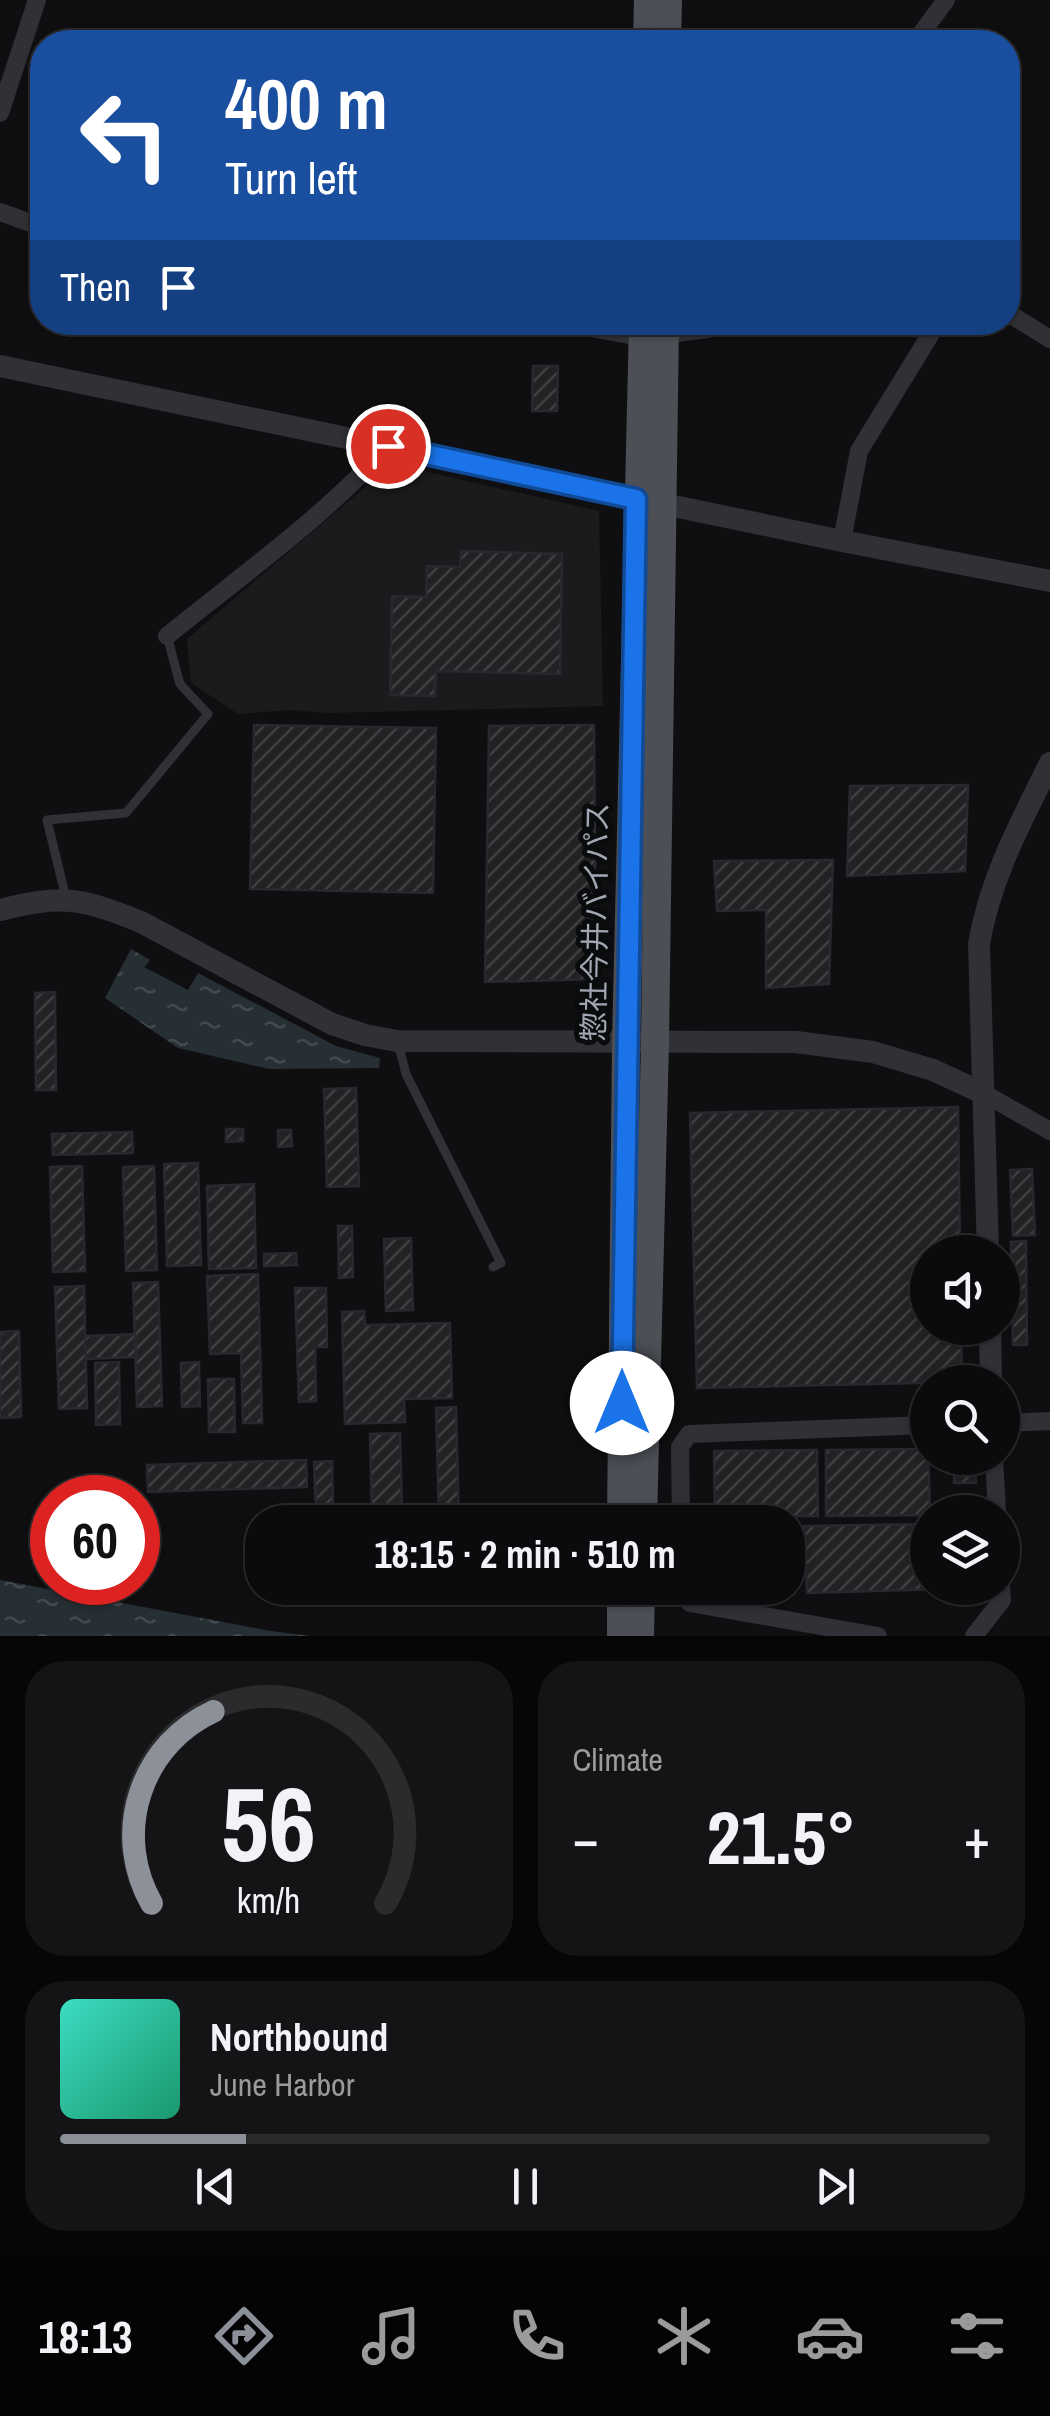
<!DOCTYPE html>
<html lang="en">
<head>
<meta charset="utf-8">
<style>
  body { margin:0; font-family:"Archivo Narrow","Noto Sans JP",sans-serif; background:#141416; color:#f1f3f6; height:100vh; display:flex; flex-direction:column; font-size:38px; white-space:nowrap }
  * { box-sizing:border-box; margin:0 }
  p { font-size:32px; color:#9a9b9d }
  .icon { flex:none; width:55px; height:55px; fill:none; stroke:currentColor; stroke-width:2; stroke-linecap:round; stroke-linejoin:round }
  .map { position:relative; height:1636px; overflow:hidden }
  .details { display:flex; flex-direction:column; gap:25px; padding:25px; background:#060607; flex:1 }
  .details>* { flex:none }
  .hud { position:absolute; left:30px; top:30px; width:990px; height:305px; border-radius:40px; box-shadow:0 2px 8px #0004,0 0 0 2px #2b2b2e; background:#1a4fa0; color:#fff; overflow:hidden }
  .tools { position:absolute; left:910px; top:1235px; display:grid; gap:20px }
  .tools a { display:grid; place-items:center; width:110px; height:110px; border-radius:50%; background:#0b0b0d; box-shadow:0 2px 8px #0004,0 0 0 2px #2b2b2e; font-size:50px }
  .speed { position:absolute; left:30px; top:1475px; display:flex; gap:20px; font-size:50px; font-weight:700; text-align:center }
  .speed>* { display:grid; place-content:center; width:130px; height:130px; border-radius:50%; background:#0b0b0d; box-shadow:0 2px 8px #0004,0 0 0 2px #2b2b2e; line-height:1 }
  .speed .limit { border:15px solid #d22; background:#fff; color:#111 }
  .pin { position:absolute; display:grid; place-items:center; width:85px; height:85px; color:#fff; margin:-42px; border:5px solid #fff; border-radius:50%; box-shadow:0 2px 10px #0007 }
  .me { position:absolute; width:110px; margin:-55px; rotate:0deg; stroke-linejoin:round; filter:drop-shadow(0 0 8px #0008) }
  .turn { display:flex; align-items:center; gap:35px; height:210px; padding:0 30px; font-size:45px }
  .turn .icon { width:130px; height:130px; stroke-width:2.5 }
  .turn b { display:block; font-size:70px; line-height:85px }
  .then { display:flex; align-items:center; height:95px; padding:0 30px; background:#0003; gap:20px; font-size:38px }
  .big { font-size:75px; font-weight:700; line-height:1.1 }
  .details .widget { flex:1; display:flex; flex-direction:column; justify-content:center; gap:15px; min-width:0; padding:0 35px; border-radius:40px; background:#141416 }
  .details .dial { align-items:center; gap:0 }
  .dial svg { height:260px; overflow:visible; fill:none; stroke:#2b2b2e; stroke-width:7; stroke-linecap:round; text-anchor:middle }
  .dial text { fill:#f1f3f6; stroke:none }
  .song { display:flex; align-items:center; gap:30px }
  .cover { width:120px; height:120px; border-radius:15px; background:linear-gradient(135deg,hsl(170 70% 55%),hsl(160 70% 35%)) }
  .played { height:10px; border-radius:5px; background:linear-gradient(90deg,#8c9099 20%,#2b2b2e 20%) }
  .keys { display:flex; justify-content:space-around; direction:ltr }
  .heat { display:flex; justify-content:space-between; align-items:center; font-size:55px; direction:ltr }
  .details .tiles { flex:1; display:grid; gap:25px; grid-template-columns:1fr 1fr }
  .widget:last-child { grid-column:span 2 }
  .trip { position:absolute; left:245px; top:1505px; width:560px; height:100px; border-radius:40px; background:#0b0b0d; box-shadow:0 2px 8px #0004,0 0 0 2px #2b2b2e; font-weight:700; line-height:100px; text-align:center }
  .dock { display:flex; height:160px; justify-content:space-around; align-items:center; background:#040405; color:#9a9b9d }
  .dock .icon { width:70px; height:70px }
  .dock .active { color:#8c9099 }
  .dock b { font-size:45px; color:#f1f3f6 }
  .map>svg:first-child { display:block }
  .built { fill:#1b1b1e }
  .water { fill:url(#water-ripples) }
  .building { fill:url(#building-hatch); stroke:#29292d; stroke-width:2.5 }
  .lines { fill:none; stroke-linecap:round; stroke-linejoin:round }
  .service { stroke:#303136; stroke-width:9 }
  .minor { stroke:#303136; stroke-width:18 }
  .tertiary { stroke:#303136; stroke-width:22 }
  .primary { stroke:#4c4f55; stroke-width:28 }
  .route-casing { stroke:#114b97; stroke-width:25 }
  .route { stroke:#1a73e8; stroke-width:18 }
  .labels { text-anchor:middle; stroke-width:10; stroke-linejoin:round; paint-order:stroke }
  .street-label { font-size:30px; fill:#a0a6b2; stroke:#0a0b0c }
</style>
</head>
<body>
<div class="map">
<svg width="1050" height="1636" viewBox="0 0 1050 1636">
  <defs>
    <pattern id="water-ripples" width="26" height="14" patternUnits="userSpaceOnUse" patternTransform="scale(2.5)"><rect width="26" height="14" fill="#262f34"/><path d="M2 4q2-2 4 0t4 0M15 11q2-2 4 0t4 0" fill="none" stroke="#424a4f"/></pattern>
    <pattern id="building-hatch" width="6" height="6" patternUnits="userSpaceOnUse" patternTransform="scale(2.5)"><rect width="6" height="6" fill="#222225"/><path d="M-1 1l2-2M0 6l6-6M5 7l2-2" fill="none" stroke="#3f3f42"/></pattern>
  </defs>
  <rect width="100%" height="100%" fill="#0f0f11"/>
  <polygon class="built" points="392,464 599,511 603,706 330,713 289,710 238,714 191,683 187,639"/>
  <g class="water">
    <polygon points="131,949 150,960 144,967 188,990 198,973 336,1046 380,1058 379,1068 269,1069 178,1048 105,998"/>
    <polygon points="0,1580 271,1631 310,1636 0,1636"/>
  </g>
  <g class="building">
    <polygon points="533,366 558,366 557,411 532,411"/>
    <polygon points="461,551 562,554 560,674 436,671 435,696 390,695 392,596 426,597 427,566 460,567"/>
    <polygon points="254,725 436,728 433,893 250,889"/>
    <polygon points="594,725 596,979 485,982 489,726"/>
    <polygon points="968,785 965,871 847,876 850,786"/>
    <polygon points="833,860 829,984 766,988 766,910 717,911 714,861"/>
    <polygon points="55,992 56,1090 36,1090 35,993"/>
    <polygon points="356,1088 359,1186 327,1187 324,1089"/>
    <polygon points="958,1107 960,1252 928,1252 928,1328 961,1328 962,1382 697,1388 690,1113"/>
    <polygon points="226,1129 243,1129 243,1141 226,1142"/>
    <polygon points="278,1130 291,1130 292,1146 278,1147"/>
    <polygon points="132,1132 133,1153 53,1155 52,1134"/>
    <polygon points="198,1163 201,1265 167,1266 164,1164"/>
    <polygon points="82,1166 85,1271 53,1272 50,1167"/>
    <polygon points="154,1166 157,1270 126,1271 123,1167"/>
    <polygon points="1032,1169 1035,1235 1013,1236 1010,1170"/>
    <polygon points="254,1184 256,1268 209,1269 207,1186"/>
    <polygon points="338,1226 352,1226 353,1277 339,1278"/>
    <polygon points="411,1238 413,1310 386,1311 384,1239"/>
    <polygon points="1026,1241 1027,1345 1013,1345 1011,1242"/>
    <polygon points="296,1253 297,1265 264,1266 264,1254"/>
    <polygon points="258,1274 262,1423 243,1423 241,1353 210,1354 207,1276"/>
    <polygon points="158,1282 162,1406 137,1407 133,1283"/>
    <polygon points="84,1286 87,1408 59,1409 55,1287"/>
    <polygon points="295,1288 326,1288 327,1347 315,1347 316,1401 299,1402"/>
    <polygon points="364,1311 365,1325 450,1323 452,1398 404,1399 405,1422 345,1424 342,1312"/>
    <polygon points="19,1331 21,1417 0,1418 0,1332"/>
    <polygon points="135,1334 136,1357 86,1359 85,1336"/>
    <polygon points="119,1362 120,1424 96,1425 95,1363"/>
    <polygon points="199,1362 200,1406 182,1407 181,1363"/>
    <polygon points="208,1379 234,1379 235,1432 209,1432"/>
    <polygon points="456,1407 459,1521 439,1522 436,1408"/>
    <polygon points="400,1433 402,1515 372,1515 370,1434"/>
    <polygon points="928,1449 930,1512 928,1515 826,1516 826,1450"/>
    <polygon points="817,1450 818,1516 715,1517 714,1451"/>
    <polygon points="954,1458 975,1458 976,1483 954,1483"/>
    <polygon points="306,1460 307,1487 148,1492 147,1465"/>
    <polygon points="332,1461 333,1512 316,1512 314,1462"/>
    <polygon points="928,1524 928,1588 942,1589 807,1593 804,1526"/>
  </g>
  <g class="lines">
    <g class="service">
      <polyline points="66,898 47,820 126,813 208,714 180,684 167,636"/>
      <polyline points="398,1043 406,1074 501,1263 493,1267"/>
    </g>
    <g class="minor">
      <polyline points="915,42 946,0"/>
      <polyline points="0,113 37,0"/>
      <polyline points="0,212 42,227"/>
      <polyline points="1008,313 1050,339"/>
      <polyline points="558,322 629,335"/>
      <polyline points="677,333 707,329 725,322"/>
      <polyline points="842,541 859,451 938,322"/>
      <path d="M167,636C242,575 323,518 388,446"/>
      <polyline points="985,1094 1050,1131"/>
      <polyline points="1002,1423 1050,1421"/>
      <polyline points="994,1458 997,1512"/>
      <polyline points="681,1522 680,1447 689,1434 928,1425"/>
      <polyline points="681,1588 681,1594 690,1603 878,1636"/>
      <polyline points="974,1636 1002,1600 1001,1588"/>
    </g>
    <g class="tertiary">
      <polyline points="0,366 842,541 1050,581"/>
      <path d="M0,910C63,894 81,898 141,922L332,1024L365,1035L397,1041L796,1042L873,1052L933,1070L985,1094"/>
      <path d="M988,1252L979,944C990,878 1021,822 1050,763"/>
      <polyline points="990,1328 991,1382"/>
    </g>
    <g class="primary">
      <polyline points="647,42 648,0"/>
      <polyline points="667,42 668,0"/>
      <polyline points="621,1522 626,1044 643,322"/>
      <polyline points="643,1522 655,1043 665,322"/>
      <polyline points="621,1636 621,1588"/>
      <polyline points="640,1636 641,1588"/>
    </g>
  </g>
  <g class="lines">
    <g class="route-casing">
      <polyline id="route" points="388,446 636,499 622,1403"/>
    </g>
    <use href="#route" class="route"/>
  </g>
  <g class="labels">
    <g class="street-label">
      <text transform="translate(596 922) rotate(-89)" y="10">惣社今井バイパス</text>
    </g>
  </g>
</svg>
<div class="tools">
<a><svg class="icon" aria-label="sound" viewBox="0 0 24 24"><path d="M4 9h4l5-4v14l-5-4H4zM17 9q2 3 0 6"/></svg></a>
<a><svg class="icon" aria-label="search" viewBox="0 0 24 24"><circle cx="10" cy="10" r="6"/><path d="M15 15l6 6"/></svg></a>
<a><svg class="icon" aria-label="layers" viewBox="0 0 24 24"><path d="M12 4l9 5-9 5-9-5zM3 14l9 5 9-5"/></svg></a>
</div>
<div class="speed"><div class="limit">60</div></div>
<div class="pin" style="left:388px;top:446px;background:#d93025"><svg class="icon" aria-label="arrive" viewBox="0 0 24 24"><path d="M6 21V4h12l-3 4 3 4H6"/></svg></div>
<svg class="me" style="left:622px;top:1403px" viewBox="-20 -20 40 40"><circle r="19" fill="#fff"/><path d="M0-13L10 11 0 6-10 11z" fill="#1a73e8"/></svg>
<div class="trip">18:15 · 2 min · 510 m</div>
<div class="hud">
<div class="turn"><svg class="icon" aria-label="left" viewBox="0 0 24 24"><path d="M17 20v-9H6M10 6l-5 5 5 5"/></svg><div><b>400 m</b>Turn left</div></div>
<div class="then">Then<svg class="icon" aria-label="arrive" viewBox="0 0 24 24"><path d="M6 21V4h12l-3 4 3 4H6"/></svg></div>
</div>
</div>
<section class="details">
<div class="tiles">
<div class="widget dial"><svg viewBox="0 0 100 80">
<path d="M14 69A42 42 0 1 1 86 69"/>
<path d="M14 69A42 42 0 0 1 33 10" stroke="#8c9099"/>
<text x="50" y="56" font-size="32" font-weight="700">56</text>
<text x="50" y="72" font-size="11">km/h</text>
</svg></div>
<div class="widget"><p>Climate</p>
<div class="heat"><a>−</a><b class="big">21.5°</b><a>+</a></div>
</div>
<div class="widget">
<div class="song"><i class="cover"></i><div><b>Northbound</b><p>June Harbor</p></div></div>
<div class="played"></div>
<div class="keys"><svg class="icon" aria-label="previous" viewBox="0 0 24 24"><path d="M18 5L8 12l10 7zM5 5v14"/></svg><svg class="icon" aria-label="pause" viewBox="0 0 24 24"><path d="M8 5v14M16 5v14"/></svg><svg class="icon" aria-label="next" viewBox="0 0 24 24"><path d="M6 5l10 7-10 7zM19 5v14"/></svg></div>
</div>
</div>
</section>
<nav class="dock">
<b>18:13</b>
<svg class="icon active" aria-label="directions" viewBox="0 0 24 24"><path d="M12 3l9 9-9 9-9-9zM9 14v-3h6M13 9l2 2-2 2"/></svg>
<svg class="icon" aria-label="music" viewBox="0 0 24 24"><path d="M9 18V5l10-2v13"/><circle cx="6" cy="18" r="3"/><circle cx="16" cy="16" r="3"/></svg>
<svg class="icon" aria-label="phone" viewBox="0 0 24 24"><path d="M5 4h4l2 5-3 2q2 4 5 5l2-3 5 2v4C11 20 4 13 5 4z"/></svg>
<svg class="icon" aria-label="climate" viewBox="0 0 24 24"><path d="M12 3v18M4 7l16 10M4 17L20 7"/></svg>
<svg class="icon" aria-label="car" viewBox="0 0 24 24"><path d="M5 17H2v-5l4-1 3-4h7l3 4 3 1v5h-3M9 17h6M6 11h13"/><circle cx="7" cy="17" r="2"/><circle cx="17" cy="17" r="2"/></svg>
<svg class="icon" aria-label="filters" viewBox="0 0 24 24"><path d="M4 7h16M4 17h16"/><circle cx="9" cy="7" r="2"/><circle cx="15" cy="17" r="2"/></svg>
</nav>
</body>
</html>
